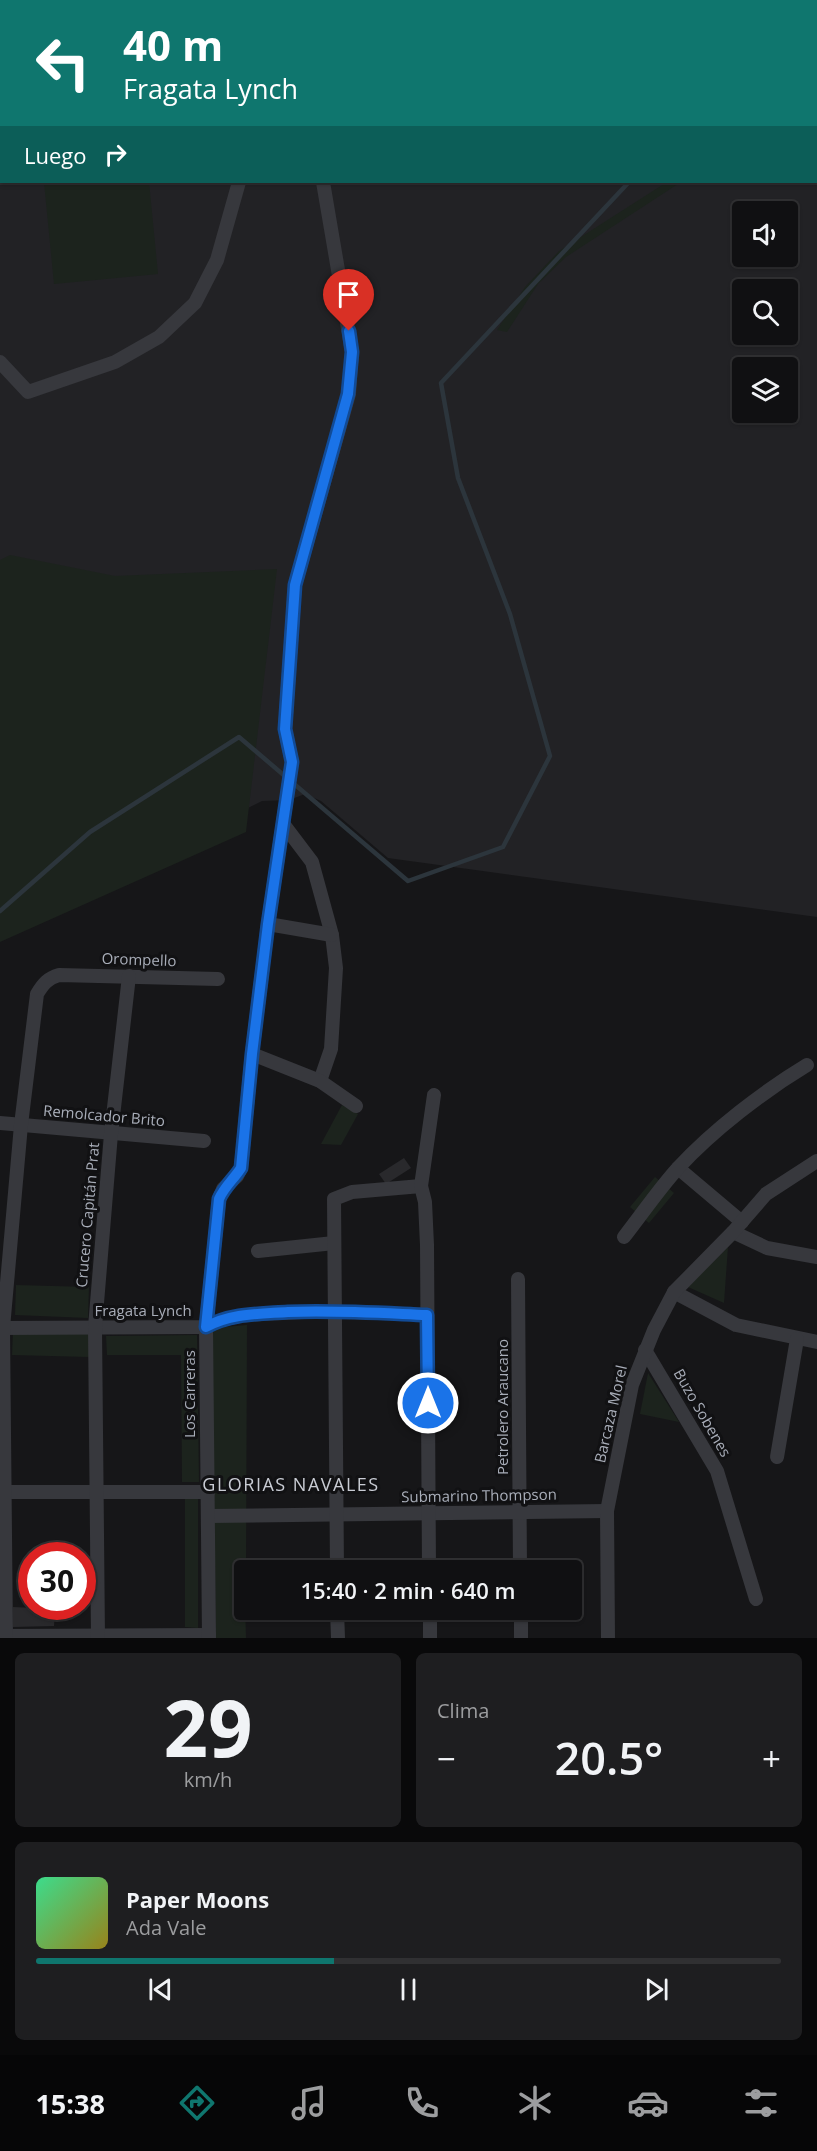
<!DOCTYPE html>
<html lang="es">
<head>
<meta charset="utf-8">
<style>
  body { margin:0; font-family:"Open Sans",sans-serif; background:#1e1e20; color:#f1f3f6; height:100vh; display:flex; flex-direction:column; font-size:22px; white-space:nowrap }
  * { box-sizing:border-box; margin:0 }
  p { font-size:20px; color:#9c9d9f }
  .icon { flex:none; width:33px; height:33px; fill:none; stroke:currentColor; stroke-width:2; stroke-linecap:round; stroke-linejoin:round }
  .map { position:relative; height:1638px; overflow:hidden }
  .drawer { display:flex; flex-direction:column; gap:15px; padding:15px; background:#09090a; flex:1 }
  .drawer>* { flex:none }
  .guide { position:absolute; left:0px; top:0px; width:818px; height:183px; box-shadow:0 2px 4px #0004,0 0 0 2px #303032; background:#0f766e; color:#fff; overflow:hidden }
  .controls { position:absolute; left:732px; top:201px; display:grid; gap:12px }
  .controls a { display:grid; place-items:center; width:66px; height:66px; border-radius:6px; background:#101012; box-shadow:0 2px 4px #0004,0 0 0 2px #303032; font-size:30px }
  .speed { position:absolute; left:18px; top:1542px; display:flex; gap:12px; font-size:30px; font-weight:700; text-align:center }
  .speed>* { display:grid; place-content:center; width:78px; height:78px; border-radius:50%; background:#101012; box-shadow:0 2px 4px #0004,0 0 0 2px #303032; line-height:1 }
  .speed .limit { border:9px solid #d22; background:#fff; color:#111 }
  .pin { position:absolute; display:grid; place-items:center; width:51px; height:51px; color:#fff; margin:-62px -26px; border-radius:50% 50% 50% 0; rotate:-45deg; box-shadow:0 0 6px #0007 }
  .pin .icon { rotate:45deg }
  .me { position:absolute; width:66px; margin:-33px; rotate:0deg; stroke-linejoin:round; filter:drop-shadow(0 0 4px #0008) }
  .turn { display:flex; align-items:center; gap:21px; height:126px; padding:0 24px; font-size:27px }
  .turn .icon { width:78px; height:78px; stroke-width:2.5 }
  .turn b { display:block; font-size:42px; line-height:51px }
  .then { display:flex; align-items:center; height:57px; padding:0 24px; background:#0003; gap:12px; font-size:22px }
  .big { font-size:45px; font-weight:600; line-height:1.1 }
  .drawer .widget { flex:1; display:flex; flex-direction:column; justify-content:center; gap:9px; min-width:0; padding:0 21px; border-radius:9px; background:#1e1e20 }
  .drawer .dial { align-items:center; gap:0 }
  .dial b { font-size:78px; line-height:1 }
  .song { display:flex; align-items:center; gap:18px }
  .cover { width:72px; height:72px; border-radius:9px; background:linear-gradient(135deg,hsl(150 70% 55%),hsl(50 70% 35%)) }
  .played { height:6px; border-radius:3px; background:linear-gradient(90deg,#0f766e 40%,#303032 40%) }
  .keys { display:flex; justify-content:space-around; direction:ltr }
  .heat { display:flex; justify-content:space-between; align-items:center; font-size:33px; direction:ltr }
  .drawer .tiles { flex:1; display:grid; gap:15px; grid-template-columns:1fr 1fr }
  .widget:last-child { grid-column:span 2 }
  .trip { position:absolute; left:234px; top:1560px; width:348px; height:60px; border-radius:6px; background:#101012; box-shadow:0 2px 4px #0004,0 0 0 2px #303032; font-weight:600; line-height:60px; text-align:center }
  .tabs { display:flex; height:96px; justify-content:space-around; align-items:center; background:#060607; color:#9c9d9f }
  .tabs .icon { width:42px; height:42px }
  .tabs .active { color:#0f766e }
  .tabs b { font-size:27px; color:#f1f3f6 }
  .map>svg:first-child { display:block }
  .built { fill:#222225; fill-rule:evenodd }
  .green { fill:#1c231d }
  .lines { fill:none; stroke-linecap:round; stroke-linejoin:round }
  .stream { stroke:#2c353c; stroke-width:4.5 }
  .building { fill:#29292c }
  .minor { stroke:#37383d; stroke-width:14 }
  .route-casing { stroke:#114b97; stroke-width:15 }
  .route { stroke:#1a73e8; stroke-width:10 }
  .labels { text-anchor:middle; stroke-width:6; stroke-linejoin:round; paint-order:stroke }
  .street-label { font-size:15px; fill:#a8adb8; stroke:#111113 }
  .quarter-label { font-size:18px; letter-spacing:1.5px; fill:#c9ccd4; stroke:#111113 }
</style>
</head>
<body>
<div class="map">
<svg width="817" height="1638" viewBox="0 0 817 1638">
  <rect width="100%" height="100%" fill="#161618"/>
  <path class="built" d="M130,0H817V917L388,858L321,801L305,794L289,800L262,801L0,930V101L1,100L2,182H816V2L128,1ZM742,212H788V256H742ZM742,290H788V334H742ZM742,368H788V412H742Z"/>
  <g class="green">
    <polygon points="44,182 149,182 158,274 54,284"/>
    <polygon points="667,182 681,182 566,257 538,284 507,332 497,330 525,287 559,251"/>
    <polygon points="10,555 115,576 277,569 246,832 0,942 0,560"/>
    <polygon points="342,1105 358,1114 341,1145 321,1144"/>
    <polygon points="655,1177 674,1193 649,1223 630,1207"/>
    <polygon points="728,1247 724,1303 688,1287"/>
    <polygon points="16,1285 89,1287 88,1318 15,1315"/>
    <polygon points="247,1325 246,1570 244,1570 246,1638 216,1638 212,1338 214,1328"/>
    <polygon points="13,1330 90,1332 89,1357 12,1355"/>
    <polygon points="197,1335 199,1482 182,1482 181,1355 107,1355 106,1336"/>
    <polygon points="648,1373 679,1422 640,1414"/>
    <polygon points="185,1497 198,1497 198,1628 185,1627"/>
  </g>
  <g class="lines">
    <g class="stream">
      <polyline points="816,73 817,72"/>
      <polyline points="0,911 90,832 239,737 408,881 503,847 550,756 510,614 458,478 441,383 629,182"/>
    </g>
  </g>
  <g class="building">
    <polygon points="404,1158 411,1168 386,1184 379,1174"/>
    <polygon points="13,1607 55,1609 54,1626 13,1627"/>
  </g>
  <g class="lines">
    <g class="minor">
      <polyline points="0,362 28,392 115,362 159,337 195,303 217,260 239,182"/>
      <polyline points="284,825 312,862 332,935 336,968 331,1049 320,1081"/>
      <polyline points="268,924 332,935"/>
      <polyline points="252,1054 320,1081 356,1106"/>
      <polyline points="0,1123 204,1141"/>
      <polyline points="678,1168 742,1222"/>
      <polyline points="733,1232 767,1248 817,1257"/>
      <path d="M624,1237C642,1214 659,1189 678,1168C713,1130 764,1091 807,1065"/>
      <polyline points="258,1251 334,1243"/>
      <polyline points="518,1279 520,1570"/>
      <polyline points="674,1292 736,1325 817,1342"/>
      <path d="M0,1328L206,1327C230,1314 256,1314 283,1313C331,1310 379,1313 427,1315"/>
      <polyline points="645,1350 717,1471 756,1599"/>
      <polyline points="777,1457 797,1339"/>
      <polyline points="0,1492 208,1492"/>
      <polyline points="208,1516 607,1511"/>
      <polyline points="337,1570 334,1199 352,1192 421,1186"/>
      <polyline points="429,1570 427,1245 425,1202 421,1186 434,1095"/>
      <polyline points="337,1610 338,1638"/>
      <polyline points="430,1610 430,1638"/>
      <polyline points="521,1610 521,1638"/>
      <polyline points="0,1636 209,1635"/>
      <path d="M6,1638L3,1328L21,1125L37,994C43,984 48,978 59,975L218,979"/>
      <polyline points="98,1638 95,1327 111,1134 129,976"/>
      <polyline points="209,1638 206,1327 219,1199 223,1189 237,1176 241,1168 252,1054 268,924 292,762 285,729 295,585 349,394 352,352 323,182"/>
      <polyline points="608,1638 607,1511 632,1385 654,1330 674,1292 733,1232 766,1194 817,1161"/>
    </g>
  </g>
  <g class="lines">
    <g class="route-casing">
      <path id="route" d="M349,331L352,352L348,394L295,585L285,729L292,762L268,924L252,1054L241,1168C234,1179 224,1187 219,1199L206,1327C231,1313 260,1314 288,1312C334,1310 380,1313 427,1315L428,1403"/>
    </g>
    <use href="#route" class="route"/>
  </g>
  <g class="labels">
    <g class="street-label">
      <text transform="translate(139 960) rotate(2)" y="5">Orompello</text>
      <text transform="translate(104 1116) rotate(5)" y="5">Remolcador Brito</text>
      <text transform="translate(88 1215) rotate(-85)" y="5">Crucero Capitán Prat</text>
      <text x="143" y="1316">Fragata Lynch</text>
      <text transform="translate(190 1394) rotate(-90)" y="5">Los Carreras</text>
      <text transform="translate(503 1407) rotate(-90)" y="5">Petrolero Araucano</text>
      <text transform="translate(702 1413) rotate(60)" y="5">Buzo Sobenes</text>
      <text transform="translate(611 1414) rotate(-77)" y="5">Barcaza Morel</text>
      <text transform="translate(479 1496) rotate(-1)" y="5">Submarino Thompson</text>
    </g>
    <g class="quarter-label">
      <text x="291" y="1491">GLORIAS NAVALES</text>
    </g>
  </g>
</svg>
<div class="controls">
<a><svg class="icon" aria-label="sound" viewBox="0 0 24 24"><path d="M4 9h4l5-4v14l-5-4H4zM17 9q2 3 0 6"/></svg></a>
<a><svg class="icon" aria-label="search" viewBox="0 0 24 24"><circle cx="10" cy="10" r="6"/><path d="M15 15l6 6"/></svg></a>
<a><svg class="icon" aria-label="layers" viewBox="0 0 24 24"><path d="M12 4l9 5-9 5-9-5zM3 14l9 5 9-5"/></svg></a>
</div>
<div class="speed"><div class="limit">30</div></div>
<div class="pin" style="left:349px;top:331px;background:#d93025"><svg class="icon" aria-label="arrive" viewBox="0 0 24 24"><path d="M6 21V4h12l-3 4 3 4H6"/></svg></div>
<svg class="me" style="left:428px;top:1403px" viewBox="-20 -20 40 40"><circle r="17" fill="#1a73e8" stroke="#fff" stroke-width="3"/><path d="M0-11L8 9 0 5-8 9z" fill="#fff"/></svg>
<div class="trip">15:40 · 2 min · 640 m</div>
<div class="guide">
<div class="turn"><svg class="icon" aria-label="left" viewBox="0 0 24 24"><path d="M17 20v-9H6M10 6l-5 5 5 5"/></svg><div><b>40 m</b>Fragata Lynch</div></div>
<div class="then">Luego<svg class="icon" aria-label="right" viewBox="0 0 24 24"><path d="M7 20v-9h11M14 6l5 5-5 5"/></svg></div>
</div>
</div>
<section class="drawer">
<div class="tiles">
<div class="widget dial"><b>29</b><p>km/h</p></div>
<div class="widget"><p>Clima</p>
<div class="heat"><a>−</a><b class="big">20.5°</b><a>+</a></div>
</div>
<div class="widget">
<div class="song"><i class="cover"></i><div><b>Paper Moons</b><p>Ada Vale</p></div></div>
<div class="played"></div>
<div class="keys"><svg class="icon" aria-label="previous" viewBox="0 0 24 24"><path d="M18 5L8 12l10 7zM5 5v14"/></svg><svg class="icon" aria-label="pause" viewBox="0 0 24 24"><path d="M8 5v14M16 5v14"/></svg><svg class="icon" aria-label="next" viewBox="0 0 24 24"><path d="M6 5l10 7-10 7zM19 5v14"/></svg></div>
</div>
</div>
</section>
<nav class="tabs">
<b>15:38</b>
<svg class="icon active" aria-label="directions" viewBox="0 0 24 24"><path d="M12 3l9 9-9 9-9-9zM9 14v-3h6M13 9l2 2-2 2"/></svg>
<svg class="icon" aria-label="music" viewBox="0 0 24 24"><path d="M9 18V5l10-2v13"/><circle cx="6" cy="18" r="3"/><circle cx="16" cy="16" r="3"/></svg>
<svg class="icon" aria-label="phone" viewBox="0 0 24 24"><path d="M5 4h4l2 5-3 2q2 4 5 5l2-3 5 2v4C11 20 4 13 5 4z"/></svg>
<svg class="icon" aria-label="climate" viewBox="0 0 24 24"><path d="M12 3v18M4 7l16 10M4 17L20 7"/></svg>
<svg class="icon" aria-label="car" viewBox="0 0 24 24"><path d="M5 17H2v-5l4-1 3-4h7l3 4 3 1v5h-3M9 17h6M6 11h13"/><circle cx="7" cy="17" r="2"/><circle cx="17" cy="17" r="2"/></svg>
<svg class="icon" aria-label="filters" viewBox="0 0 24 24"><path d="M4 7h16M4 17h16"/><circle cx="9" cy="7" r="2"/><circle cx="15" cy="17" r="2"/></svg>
</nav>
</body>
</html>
